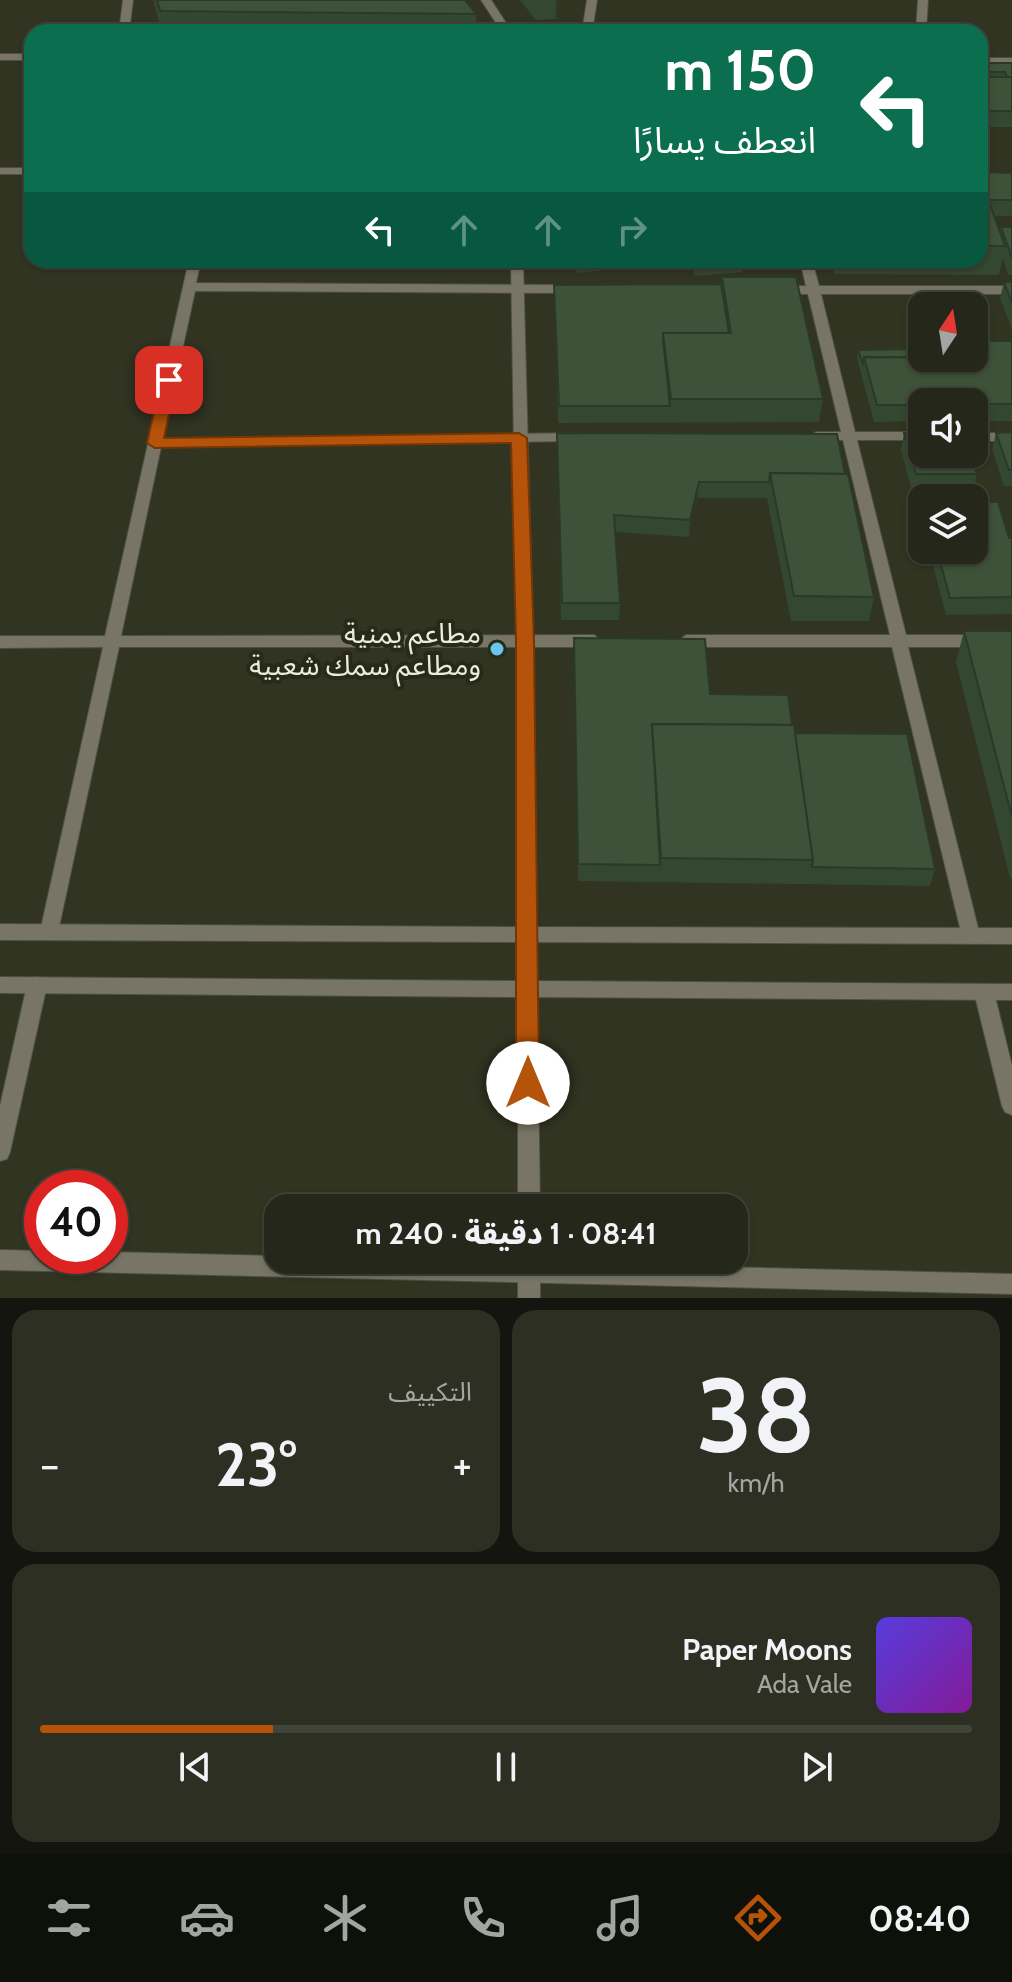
<!DOCTYPE html>
<html lang="ar">
<head>
<meta charset="utf-8">
<style>
  body { margin:0; font-family:Cabin,"Noto Sans Arabic",sans-serif; background:#2c2f22; color:#f1f3f6; direction:rtl; height:100vh; display:flex; flex-direction:column; font-size:30px; white-space:nowrap }
  * { box-sizing:border-box; margin:0 }
  p { font-size:26px; color:#a3a5a2 }
  .icon { flex:none; width:44px; height:44px; fill:none; stroke:currentColor; stroke-width:2; stroke-linecap:round; stroke-linejoin:round }
  .map { position:relative; height:1298px; overflow:hidden; direction:ltr }
  .side { display:flex; flex-direction:column; gap:12px; padding:12px; background:#14150e; flex:1 }
  .side>* { flex:none }
  .hud { position:absolute; left:24px; top:24px; width:964px; height:244px; border-radius:24px; box-shadow:0 2px 6px #0004,0 0 0 2px #414438; direction:rtl; background:#0b6e4f; color:#fff; overflow:hidden }
  .needle { width:52px; rotate:12deg }
  .tools { position:absolute; left:908px; top:292px; display:grid; gap:16px }
  .tools a { display:grid; place-items:center; width:80px; height:80px; border-radius:16px; background:#242719; box-shadow:0 2px 6px #0004,0 0 0 2px #414438; font-size:40px }
  .speed { position:absolute; left:24px; top:1170px; display:flex; gap:16px; font-size:40px; font-weight:700; text-align:center }
  .speed>* { display:grid; place-content:center; width:104px; height:104px; border-radius:50%; background:#242719; box-shadow:0 2px 6px #0004,0 0 0 2px #414438; line-height:1 }
  .speed .limit { border:12px solid #d22; background:#fff; color:#111 }
  .pin { position:absolute; display:grid; place-items:center; width:68px; height:68px; color:#fff; margin:-34px; border-radius:16px; box-shadow:0 4px 12px #0006 }
  .me { position:absolute; width:88px; margin:-44px; rotate:0deg; stroke-linejoin:round; filter:drop-shadow(0 0 6px #0008) }
  .turn { display:flex; align-items:center; gap:28px; height:168px; padding:0 40px; font-size:36px }
  .turn .icon { width:104px; height:104px; stroke-width:2.5 }
  .turn b { display:block; font-size:56px; line-height:68px }
  .lanes { display:flex; align-items:center; height:76px; padding:0 40px; background:#0003; justify-content:center; gap:40px; direction:ltr }
  .lanes .off { opacity:.35 }
  .big { font-size:60px; font-weight:800; line-height:1.1 }
  .side .tile { flex:1; display:flex; flex-direction:column; justify-content:center; gap:12px; min-width:0; padding:0 28px; border-radius:24px; background:#2c2f22 }
  .side .dial { align-items:center; gap:0 }
  .dial b { font-size:104px; line-height:1 }
  .song { display:flex; align-items:center; gap:24px }
  .cover { width:96px; height:96px; border-radius:12px; background:linear-gradient(135deg,hsl(250 70% 55%),hsl(290 70% 35%)) }
  .played { height:8px; border-radius:4px; background:linear-gradient(90deg,#b45309 25%,#414438 25%) }
  .keys { display:flex; justify-content:space-around; direction:ltr }
  .heat { display:flex; justify-content:space-between; align-items:center; font-size:44px; direction:ltr }
  .side .tiles { flex:1; display:grid; gap:12px; grid-template-columns:1fr 1fr }
  .tile:last-child { grid-column:span 2 }
  .trip { position:absolute; left:264px; top:1194px; width:484px; height:80px; border-radius:24px; background:#242719; box-shadow:0 2px 6px #0004,0 0 0 2px #414438; font-weight:800; line-height:80px; text-align:center; direction:rtl }
  .menu { display:flex; height:128px; justify-content:space-around; align-items:center; background:#0e100a; color:#a3a5a2 }
  .menu .icon { width:56px; height:56px }
  .menu .active { color:#b45309 }
  .menu b { font-size:36px; color:#f1f3f6 }
  .map>svg:first-child { display:block }
  .lines { fill:none; stroke-linecap:round; stroke-linejoin:round }
  .minor-casing { stroke:#4e5140; stroke-width:2 }
  .tertiary-casing { stroke:#4e5140; stroke-width:2 }
  .minor { fill:#787567; fill-rule:evenodd }
  .tertiary { fill:#787567; fill-rule:evenodd }
  .wall { fill:#344731 }
  .shaded-wall { fill:#2b3928 }
  .building { fill:#3d5239; stroke:#2b3928; stroke-width:2 }
  .route { fill:#b45309; stroke:#753606; stroke-width:2 }
  .poi-dot { fill:#69c4f0; stroke:#262a17; stroke-width:3 }
  .labels { text-anchor:middle; stroke-width:8; stroke-linejoin:round; paint-order:stroke }
  .poi-label { font-size:28px; fill:#e9ece0; stroke:#262a17; text-anchor:end }
</style>
</head>
<body>
<div class="map">
<svg width="1012" height="1298" viewBox="0 0 1012 1298">
  <rect width="100%" height="100%" fill="#303421"/>
  <g class="lines">
    <g class="minor-casing">
      <g id="minor">
        <polygon points="123,0 133,0 129,32 119,32"/>
        <polygon points="587,0 597,0 592,32 582,32"/>
        <polygon points="918,0 928,0 926,32 916,32"/>
        <rect x="0" y="54" width="32" height="6"/>
        <rect x="980" y="58" width="32" height="6"/>
        <rect x="0" y="168" width="32" height="6"/>
        <polygon points="189,260 201,260 196,283 576,285 582,289 576,293 195,291 163,439 576,433 583,437 576,441 161,447 121,636 594,635 602,641 594,647 119,647 58,932 56,937 49,940 42,937 40,932 103,647 0,648 0,636 105,636"/>
        <polygon points="800,260 812,260 819,286 1012,286 1012,294 821,294 855,432 922,432 922,440 857,440 906,635 1012,635 1012,647 908,647 980,936 978,941 971,944 964,941 962,936 892,647 686,647 678,641 686,635 890,635 843,440 816,440 809,436 816,432 841,432 808,294 779,294 773,290 779,286 806,286"/>
        <rect x="974" y="433" width="38" height="8"/>
        <polygon points="37,977 44,979 47,985 10,1152 7,1159 0,1161 0,1106 27,985 30,979"/>
        <polygon points="984,984 991,986 994,992 1012,1066 1012,1115 1005,1112 1002,1106 974,992 977,986"/>
        <polygon points="0,1250 42,1251 42,1256 110,1256 110,1252 278,1256 278,1260 432,1260 1012,1274 1012,1294 0,1270"/>
      </g>
    </g>
    <g class="tertiary-casing">
      <g id="tertiary">
        <polygon points="481,0 491,0 512,32 502,32"/>
        <polygon points="511,260 523,260 533,641 536,927 1012,928 1012,944 536,942 537,981 1012,984 1012,1000 537,997 540,1208 518,1208 518,997 0,993 0,977 518,981 518,942 0,940 0,924 518,927 517,641"/>
        <rect x="518" y="1260" width="22" height="38"/>
      </g>
    </g>
    <use href="#minor" class="minor"/>
    <use href="#tertiary" class="tertiary"/>
  </g>
  <g class="wall">
    <polygon points="153,0 465,0 476,14 476,32 162,32"/>
    <polygon points="520,0 559,0 556,19 536,20"/>
    <polygon points="980,56 985,63 1012,63 1012,127 980,127"/>
    <polygon points="980,172 1012,173 1012,216 994,216 1000,231 1001,227 1012,227 1012,275 1008,275 1003,258 999,275 834,274 831,260 980,260"/>
    <polygon points="572,260 682,260 681,262 577,273"/>
    <polygon points="689,260 743,260 742,272 695,276"/>
    <polygon points="722,277 823,399 819,422 558,423 554,285 721,284"/>
    <polygon points="1004,282 1012,282 1012,329 1000,298"/>
    <polygon points="1012,341 1012,421 974,421 974,402 922,402 922,421 874,422 857,358 858,350 922,358 974,358"/>
    <polygon points="1012,432 1012,486 1004,486 992,449 996,433"/>
    <polygon points="557,433 837,434 874,597 869,621 791,621 767,498 697,498 689,537 615,532 620,603 619,620 561,620"/>
    <polygon points="904,433 977,474 973,491 912,491 901,450"/>
    <polygon points="1009,538 1012,538 1012,614 946,615 929,550 974,550"/>
    <polygon points="964,631 1012,631 1012,878 1010,878 956,662"/>
    <polygon points="574,638 710,694 792,725 795,733 935,869 930,886 578,881"/>
  </g>
  <g class="shaded-wall">
    <polygon points="556,0 559,0 556,19"/>
    <polygon points="699,482 697,498 689,537 690,520"/>
  </g>
  <g class="building">
    <polygon points="157,0 465,0 476,14 160,11"/>
    <polygon points="980,56 982,56 990,77 1012,77 1012,111 980,111"/>
    <polygon points="985,63 1012,63 1012,77 1007,77 1005,72 988,72"/>
    <polygon points="980,172 1012,173 1012,200 989,200 984,188 980,188"/>
    <polygon points="980,188 984,188 1005,246 980,246"/>
    <polygon points="1001,227 1012,227 1012,258"/>
    <polygon points="722,277 796,277 823,399 671,399 663,333 731,333"/>
    <polygon points="1004,282 1012,282 1012,303"/>
    <polygon points="721,284 729,333 663,333 663,340 670,406 559,406 554,285"/>
    <polygon points="974,341 1012,341 1012,404 974,404 974,402 922,402 922,405 877,405 864,357 974,358"/>
    <polygon points="922,349 922,357 864,357 863,365 858,350"/>
    <polygon points="1012,432 1012,470 1009,470 996,433"/>
    <polygon points="557,433 837,434 845,474 770,473 769,482 699,482 690,520 614,515 620,603 562,603"/>
    <polygon points="904,433 922,433 922,454 970,454 977,474 916,474"/>
    <polygon points="770,473 848,474 874,597 794,596"/>
    <polygon points="974,502 998,502 1009,538 1012,538 1012,597 950,598 937,550 974,550"/>
    <polygon points="964,631 1012,631 1012,817"/>
    <polygon points="574,638 705,639 710,694 788,695 792,725 652,724 660,865 578,864"/>
    <polygon points="652,724 794,725 813,860 661,858"/>
    <polygon points="795,733 907,734 935,869 812,867 813,860"/>
  </g>
  <polygon class="route" points="169,376 176,380 164,438 519,433 527,438 534,641 539,1083 536,1090 528,1093 520,1090 516,1083 516,641 511,443 155,448 147,443 161,380"/>
  <circle class="poi-dot" cx="497" cy="649" r="8"/>
  <g class="labels">
    <g class="poi-label">
      <text x="481" y="643">مطاعم يمنية<tspan x="481" dy="32">ومطاعم سمك شعبية</tspan></text>
    </g>
  </g>
</svg>
<div class="tools">
<a><svg class="needle" viewBox="-14 -14 28 28"><path d="M0-13l5 13h-10z" fill="#e53935"/><path d="M0 13l5-13h-10z" fill="#a3a5a2"/></svg></a>
<a><svg class="icon" aria-label="sound" viewBox="0 0 24 24"><path d="M4 9h4l5-4v14l-5-4H4zM17 9q2 3 0 6"/></svg></a>
<a><svg class="icon" aria-label="layers" viewBox="0 0 24 24"><path d="M12 4l9 5-9 5-9-5zM3 14l9 5 9-5"/></svg></a>
</div>
<div class="speed"><div class="limit">40</div></div>
<div class="pin" style="left:169px;top:380px;background:#d93025"><svg class="icon" aria-label="arrive" viewBox="0 0 24 24"><path d="M6 21V4h12l-3 4 3 4H6"/></svg></div>
<svg class="me" style="left:528px;top:1083px" viewBox="-20 -20 40 40"><circle r="19" fill="#fff"/><path d="M0-13L10 11 0 6-10 11z" fill="#b45309"/></svg>
<div class="trip">08:41 · 1 دقيقة · 240 m</div>
<div class="hud">
<div class="turn"><svg class="icon" aria-label="left" viewBox="0 0 24 24"><path d="M17 20v-9H6M10 6l-5 5 5 5"/></svg><div><b>150 m</b>انعطف يسارًا</div></div>
<div class="lanes"><svg class="icon" aria-label="left" viewBox="0 0 24 24"><path d="M17 20v-9H6M10 6l-5 5 5 5"/></svg><svg class="icon off" aria-label="ahead" viewBox="0 0 24 24"><path d="M12 20V5M6 11l6-6 6 6"/></svg><svg class="icon off" aria-label="ahead" viewBox="0 0 24 24"><path d="M12 20V5M6 11l6-6 6 6"/></svg><svg class="icon off" aria-label="right" viewBox="0 0 24 24"><path d="M7 20v-9h11M14 6l5 5-5 5"/></svg></div>
</div>
</div>
<section class="side">
<div class="tiles">
<div class="tile dial"><b>38</b><p>km/h</p></div>
<div class="tile"><p>التكييف</p>
<div class="heat"><a>−</a><b class="big">23°</b><a>+</a></div>
</div>
<div class="tile">
<div class="song"><i class="cover"></i><div><b>Paper Moons</b><p>Ada Vale</p></div></div>
<div class="played"></div>
<div class="keys"><svg class="icon" aria-label="previous" viewBox="0 0 24 24"><path d="M18 5L8 12l10 7zM5 5v14"/></svg><svg class="icon" aria-label="pause" viewBox="0 0 24 24"><path d="M8 5v14M16 5v14"/></svg><svg class="icon" aria-label="next" viewBox="0 0 24 24"><path d="M6 5l10 7-10 7zM19 5v14"/></svg></div>
</div>
</div>
</section>
<nav class="menu">
<b>08:40</b>
<svg class="icon active" aria-label="directions" viewBox="0 0 24 24"><path d="M12 3l9 9-9 9-9-9zM9 14v-3h6M13 9l2 2-2 2"/></svg>
<svg class="icon" aria-label="music" viewBox="0 0 24 24"><path d="M9 18V5l10-2v13"/><circle cx="6" cy="18" r="3"/><circle cx="16" cy="16" r="3"/></svg>
<svg class="icon" aria-label="phone" viewBox="0 0 24 24"><path d="M5 4h4l2 5-3 2q2 4 5 5l2-3 5 2v4C11 20 4 13 5 4z"/></svg>
<svg class="icon" aria-label="climate" viewBox="0 0 24 24"><path d="M12 3v18M4 7l16 10M4 17L20 7"/></svg>
<svg class="icon" aria-label="car" viewBox="0 0 24 24"><path d="M5 17H2v-5l4-1 3-4h7l3 4 3 1v5h-3M9 17h6M6 11h13"/><circle cx="7" cy="17" r="2"/><circle cx="17" cy="17" r="2"/></svg>
<svg class="icon" aria-label="filters" viewBox="0 0 24 24"><path d="M4 7h16M4 17h16"/><circle cx="9" cy="7" r="2"/><circle cx="15" cy="17" r="2"/></svg>
</nav>
</body>
</html>
